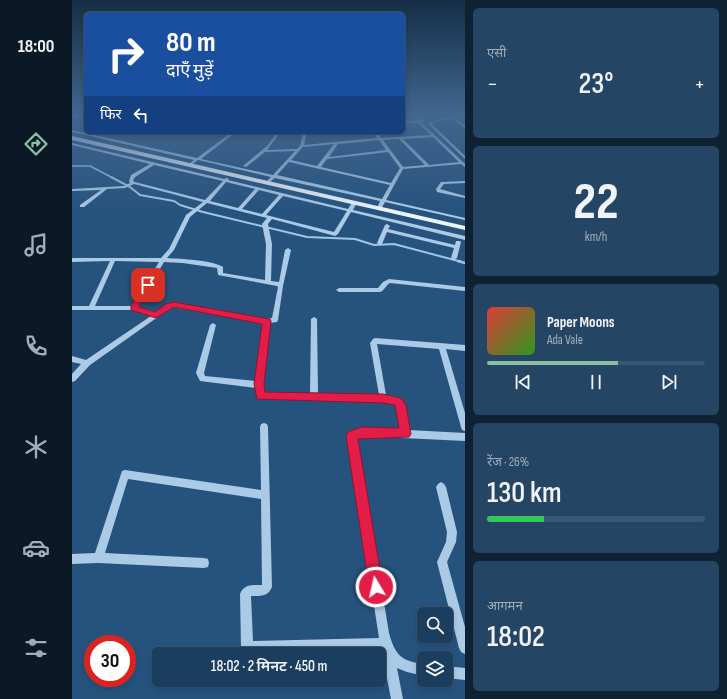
<!DOCTYPE html>
<html lang="hi">
<head>
<meta charset="utf-8">
<style>
  body { margin:0; font-family:"Sofia Sans Condensed","Noto Sans Devanagari",sans-serif; background:#254564; color:#f1f3f6; height:100vh; display:flex; flex-direction:column; font-size:15px; white-space:nowrap }
  * { box-sizing:border-box; margin:0 }
  p { font-size:13px; color:#a0aebc }
  .icon { flex:none; width:22px; height:22px; fill:none; stroke:currentColor; stroke-width:2; stroke-linecap:round; stroke-linejoin:round }
  .map { position:relative; flex:1; overflow:hidden }
  .panel { display:flex; flex-direction:column; gap:8px; padding:8px; background:#0f2234; width:262px }
  .panel>* { flex:none }
  .hud { position:absolute; left:12px; top:12px; width:321px; height:122px; border-radius:6px; box-shadow:0 2px 6px #0003,0 0 0 1px #3a5773; background:#1a4fa0; color:#fff; overflow:hidden }
  .controls { position:absolute; left:345px; top:607px; display:grid; gap:8px }
  .controls a { display:grid; place-items:center; width:36px; height:36px; border-radius:6px; background:#1c3e5e; box-shadow:0 2px 6px #0003,0 0 0 1px #3a5773; font-size:20px }
  .speed { position:absolute; left:12px; top:635px; display:flex; gap:8px; font-size:20px; font-weight:700; text-align:center }
  .speed>* { display:grid; place-content:center; width:52px; height:52px; border-radius:50%; background:#1c3e5e; box-shadow:0 2px 6px #0003,0 0 0 1px #3a5773; line-height:1 }
  .speed .limit { border:6px solid #d22; background:#fff; color:#111 }
  .pin { position:absolute; display:grid; place-items:center; width:34px; height:34px; color:#fff; margin:-17px; border-radius:8px; box-shadow:0 2px 6px #0006 }
  .me { position:absolute; width:44px; margin:-22px; rotate:351deg; stroke-linejoin:round; filter:drop-shadow(0 0 3px #0008) }
  .turn { display:flex; align-items:center; gap:14px; height:84px; padding:0 16px; font-size:18px }
  .turn .icon { width:52px; height:52px; stroke-width:2.5 }
  .turn b { display:block; font-size:28px; line-height:34px }
  .then { display:flex; align-items:center; height:38px; padding:0 16px; background:#0003; gap:8px; font-size:15px }
  .big { font-size:30px; font-weight:600; line-height:1.1 }
  .panel .card { flex:1; display:flex; flex-direction:column; justify-content:center; gap:6px; min-width:0; padding:0 14px; border-radius:6px; background:#254564 }
  .panel .dial { align-items:center; gap:0 }
  .dial b { font-size:52px; line-height:1 }
  .song { display:flex; align-items:center; gap:12px }
  .cover { width:48px; height:48px; border-radius:6px; background:linear-gradient(135deg,hsl(0 70% 55%),hsl(110 70% 35%)) }
  .played { height:4px; border-radius:2px; background:linear-gradient(90deg,#8abfa5 60%,#3a5773 60%) }
  .keys { display:flex; justify-content:space-around; direction:ltr }
  .heat { display:flex; justify-content:space-between; align-items:center; font-size:22px; direction:ltr }
  .charge { height:6px; border-radius:3px; background:linear-gradient(90deg,#34c759 26%,#3a5773 0) }
  .trip { position:absolute; left:80px; top:647px; width:234px; height:40px; border-radius:6px; background:#1c3e5e; box-shadow:0 2px 6px #0003,0 0 0 1px #3a5773; font-weight:600; line-height:40px; text-align:center }
  main { display:flex; flex:1; min-height:0 }
  .tab-bar { display:flex; flex-direction:column; width:72px; justify-content:space-around; align-items:center; background:#0b1926; color:#a0aebc }
  .tab-bar .icon { width:28px; height:28px }
  .tab-bar .on { color:#8abfa5 }
  .tab-bar b { font-size:18px; color:#f1f3f6 }
  .map>svg:first-child { display:block }
  .lines { fill:none; stroke-linecap:round; stroke-linejoin:round }
  .stream-far2 { stroke:#a0c6e6; stroke-width:1.5 }
  .stream-far1 { stroke:#a0c6e6; stroke-width:2 }
  .stream { stroke:#a0c6e6; stroke-width:2.5 }
  .minor { fill:#abcae5; fill-rule:evenodd }
  .major { fill:#ecf4fd; fill-rule:evenodd }
  .route { fill:#e11d48; stroke:#92132f }
</style>
</head>
<body>
<main>
<nav class="tab-bar">
<b>18:00</b>
<svg class="icon on" aria-label="directions" viewBox="0 0 24 24"><path d="M12 3l9 9-9 9-9-9zM9 14v-3h6M13 9l2 2-2 2"/></svg>
<svg class="icon" aria-label="music" viewBox="0 0 24 24"><path d="M9 18V5l10-2v13"/><circle cx="6" cy="18" r="3"/><circle cx="16" cy="16" r="3"/></svg>
<svg class="icon" aria-label="phone" viewBox="0 0 24 24"><path d="M5 4h4l2 5-3 2q2 4 5 5l2-3 5 2v4C11 20 4 13 5 4z"/></svg>
<svg class="icon" aria-label="climate" viewBox="0 0 24 24"><path d="M12 3v18M4 7l16 10M4 17L20 7"/></svg>
<svg class="icon" aria-label="car" viewBox="0 0 24 24"><path d="M5 17H2v-5l4-1 3-4h7l3 4 3 1v5h-3M9 17h6M6 11h13"/><circle cx="7" cy="17" r="2"/><circle cx="17" cy="17" r="2"/></svg>
<svg class="icon" aria-label="filters" viewBox="0 0 24 24"><path d="M4 7h16M4 17h16"/><circle cx="9" cy="7" r="2"/><circle cx="15" cy="17" r="2"/></svg>
</nav>
<div class="map">
<svg width="393" height="699" viewBox="0 0 393 699">
  <rect width="100%" height="100%" fill="#26537e"/>
  <g class="lines">
    <polyline class="stream-far2" points="0,166 18,166 41,178"/>
    <polyline class="stream-far1" points="39,177 58,187 68,195 102,201 108,205 131,212 235,237 283,239 302,245 322,244 390,262"/>
    <polyline class="stream" points="386,261 393,263"/>
    <g class="minor">
      <path d="M338,113H341L352,120V122H349L391,162L393,164V167L389,164L331,169L314,200L393,218V220L313,202L309,209H307L305,208L308,201L203,178L196,183L194,182L199,177L126,160L119,165L117,164L122,160L0,132V130L125,158L160,132H164L129,159L201,175L223,151L193,152L174,167L171,166L195,146L204,134L197,132L213,133L235,132L232,145L305,138L301,132H305L309,138L359,135L346,123L331,124V122L347,120ZM231,133L228,146L225,149L195,150L207,134L213,135ZM361,137L387,162L357,165L331,139ZM327,139L353,165L331,167L311,140ZM307,140L314,150L257,157L266,144ZM262,144L245,166L219,160L231,147ZM316,152L328,168L319,183L249,167L255,159ZM217,162L318,185L310,199L205,175Z"/>
      <polygon points="393,114 393,116 384,118 393,125 393,128 380,119 359,123 393,156 393,159 355,123 378,117 377,116 379,115 382,116"/>
      <polygon points="0,115 14,118 14,120 0,117"/>
      <path d="M0,143L152,179L155,178L157,179L156,180L276,209L281,201H283L285,202L281,210L393,236V240L279,212L266,234L263,236L200,219L196,224L200,244L199,281L207,282L213,250L216,248L219,250L211,286L206,320L205,322L198,323L191,385L192,393L238,394L239,319L242,317L245,319L246,394L307,395L298,343L301,339L303,338L393,345V351L374,349L393,413V431L390,430L389,427L367,349L305,344L314,395C337,396 334,413 337,430L393,433V441L289,436L285,438L317,633C323,655 329,661 352,664V676L335,672L325,668L331,699H319L310,652L311,650L175,653L171,651L169,647L168,594C172,584 180,585 190,585L189,499L56,479L33,553L132,558L136,559L137,563L136,567L132,568L26,563L0,564V554L23,553L49,474L50,471L53,470L189,490L188,427L189,424L192,423L195,424L196,427L200,587C196,597 188,596 179,596L181,641L307,638L276,436L277,433L289,428L328,430L325,407L320,402L189,399L186,398L184,388L128,381L124,373L138,325L141,323L144,325L132,373L133,376L184,381L191,323L100,307L18,365L3,381L0,382V374L9,364L0,362V356L14,360L79,316L62,310H0V306H17L38,261L0,262V258H89L97,249L114,215L131,202L62,184L53,188L35,189L12,207H8V205L29,190L0,191V189L52,186L58,183L57,181L59,175L78,164L0,145ZM82,165L151,181L133,200L63,182L61,181L63,177ZM154,182L183,189L166,208L138,201ZM187,190L207,195L190,214L170,209ZM211,196L275,211L262,232L194,215ZM135,203L195,218L190,224L194,244L193,280L151,273V267C141,260 108,259 95,258L102,250L118,217ZM43,261L87,262L60,306H23ZM92,262L111,263L145,268L146,275L205,286L206,287L200,318L195,319L99,303L84,312L66,307Z"/>
      <polygon points="393,181 393,183 372,184 368,189 393,196 393,198 365,192 364,189 369,182"/>
      <polygon points="315,224 318,226 316,229 383,245 384,241 388,241 389,242 385,258 382,260 379,258 382,248 315,232 310,244 306,244 305,243 313,225"/>
      <path d="M317,279L393,287V291L318,283C314,285 312,291 308,292H267L264,290L267,288H306L311,282Z"/>
      <polygon points="369,482 372,484 374,487 385,532 384,542 375,562 393,627 393,654 389,652 387,648 365,562 374,542 375,532 364,487 366,484"/>
      <polygon points="374,666 393,668 393,680 374,678"/>
    </g>
    <polygon class="major" points="0,136 393,226 393,230 0,140"/>
  </g>
  <linearGradient id="sky" x2="0" y2="1"><stop stop-color="#152e45"/><stop offset="0.54" stop-color="#41668f"/><stop offset="1" stop-color="#41668f" stop-opacity="0"/></linearGradient>
  <rect width="393" height="211" fill="url(#sky)"/>
  <polygon class="route" points="76,282 79,285 67,307 83,312 94,304 102,302 198,319 199,321 192,384 193,392 311,394 329,398 334,405 339,434 337,437 286,439 311,587 309,592 304,594 299,592 297,587 274,436 276,432 289,427 327,428 323,405 311,403 185,399 182,384 190,324 102,307 84,318 59,310 59,306 73,283"/>
</svg>
<div class="controls">
<a><svg class="icon" aria-label="search" viewBox="0 0 24 24"><circle cx="10" cy="10" r="6"/><path d="M15 15l6 6"/></svg></a>
<a><svg class="icon" aria-label="layers" viewBox="0 0 24 24"><path d="M12 4l9 5-9 5-9-5zM3 14l9 5 9-5"/></svg></a>
</div>
<div class="speed"><div class="limit">30</div></div>
<div class="pin" style="left:76px;top:285px;background:#d93025"><svg class="icon" aria-label="arrive" viewBox="0 0 24 24"><path d="M6 21V4h12l-3 4 3 4H6"/></svg></div>
<svg class="me" style="left:304px;top:587px" viewBox="-20 -20 40 40"><circle r="17" fill="#e11d48" stroke="#fff" stroke-width="3"/><path d="M0-11L8 9 0 5-8 9z" fill="#fff"/></svg>
<div class="trip">18:02 · 2 मिनट · 450 m</div>
<div class="hud">
<div class="turn"><svg class="icon" aria-label="right" viewBox="0 0 24 24"><path d="M7 20v-9h11M14 6l5 5-5 5"/></svg><div><b>80 m</b>दाएँ मुड़ें</div></div>
<div class="then">फिर<svg class="icon" aria-label="left" viewBox="0 0 24 24"><path d="M17 20v-9H6M10 6l-5 5 5 5"/></svg></div>
</div>
</div>
<section class="panel">
<div class="card"><p>एसी</p>
<div class="heat"><a>−</a><b class="big">23°</b><a>+</a></div>
</div>
<div class="card dial"><b>22</b><p>km/h</p></div>
<div class="card">
<div class="song"><i class="cover"></i><div><b>Paper Moons</b><p>Ada Vale</p></div></div>
<div class="played"></div>
<div class="keys"><svg class="icon" aria-label="previous" viewBox="0 0 24 24"><path d="M18 5L8 12l10 7zM5 5v14"/></svg><svg class="icon" aria-label="pause" viewBox="0 0 24 24"><path d="M8 5v14M16 5v14"/></svg><svg class="icon" aria-label="next" viewBox="0 0 24 24"><path d="M6 5l10 7-10 7zM19 5v14"/></svg></div>
</div>
<div class="card"><p>रेंज · 26%</p><b class="big">130 km</b><div class="charge"></div></div>
<div class="card"><p>आगमन</p><b class="big">18:02</b></div>
</section>
</main>
</body>
</html>
